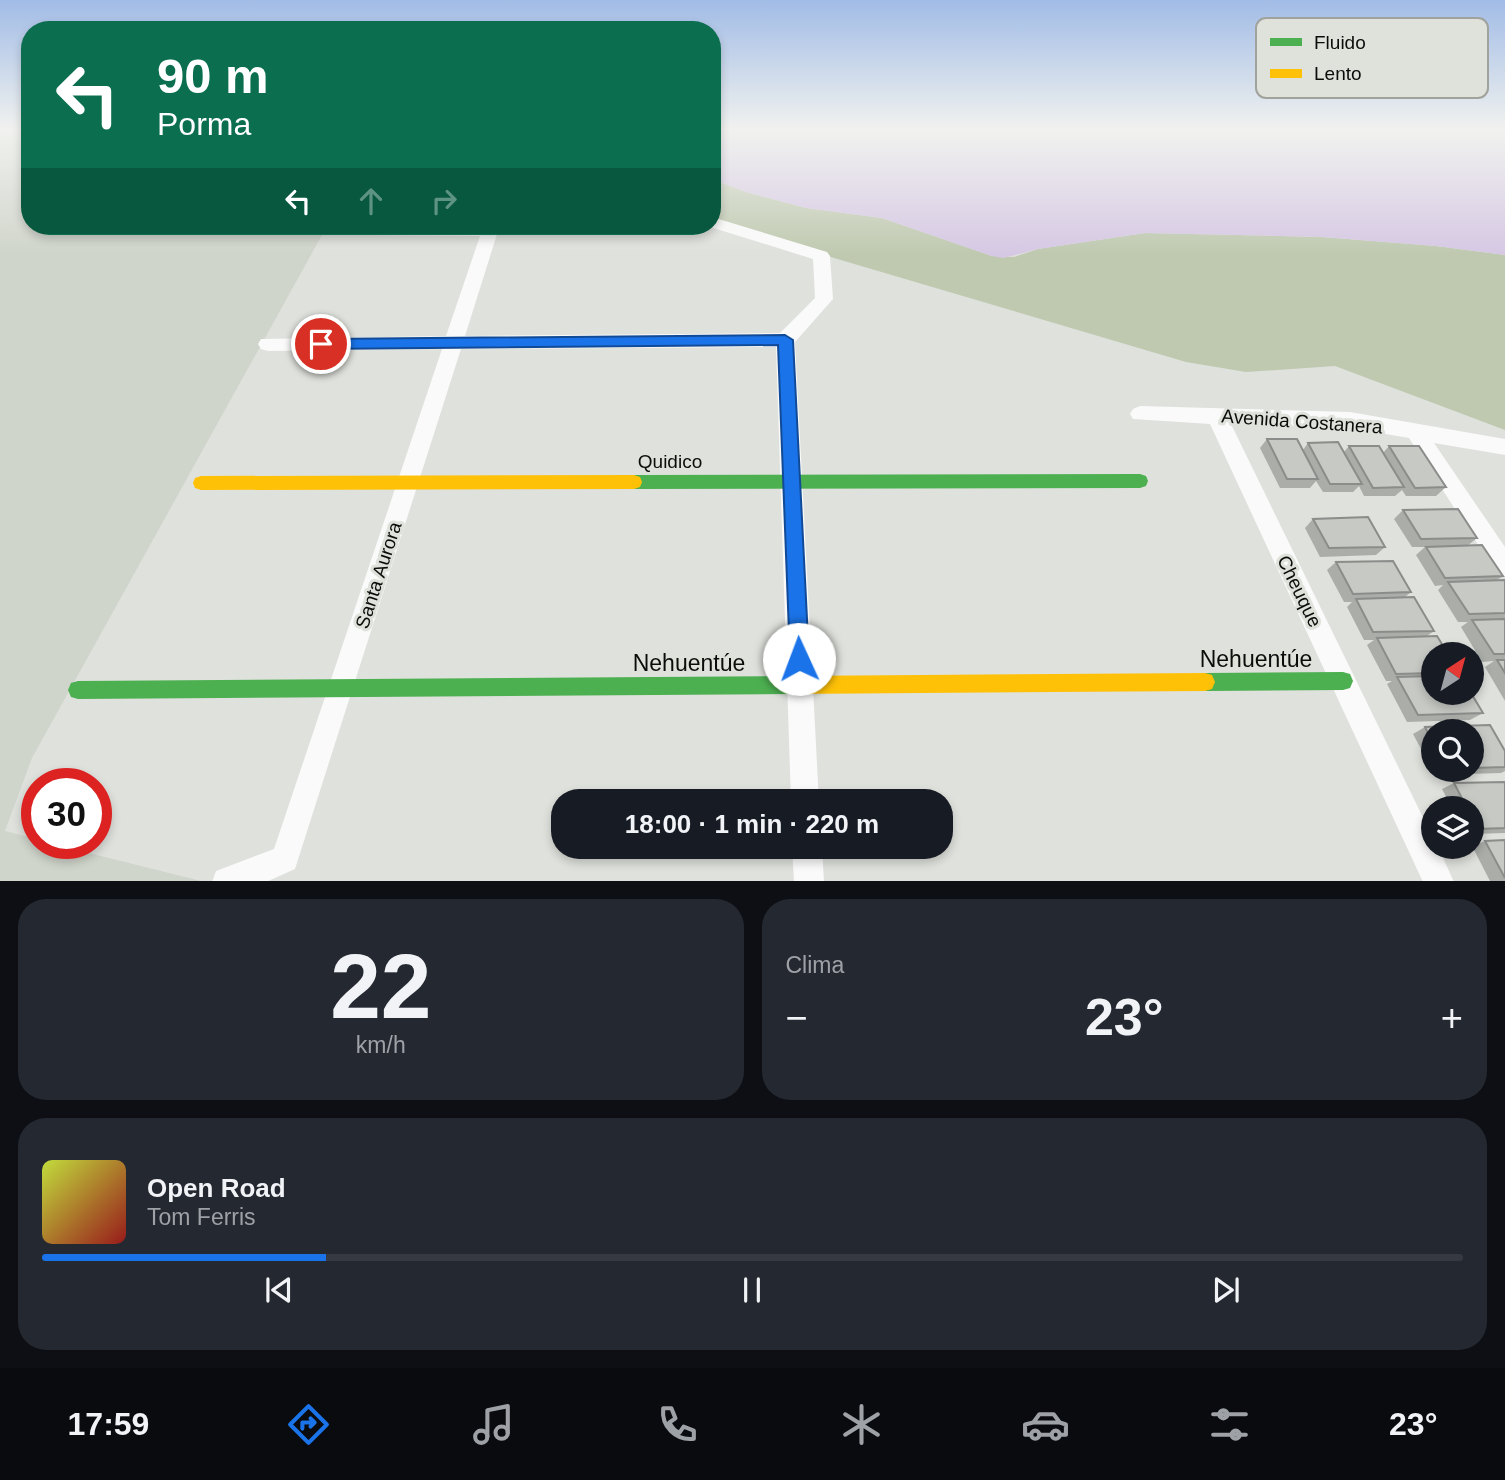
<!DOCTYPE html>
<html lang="es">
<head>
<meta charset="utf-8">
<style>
  body { margin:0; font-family:Arial,sans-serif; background:#242831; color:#f1f3f6; height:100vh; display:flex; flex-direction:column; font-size:26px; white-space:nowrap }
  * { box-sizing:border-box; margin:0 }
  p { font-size:23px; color:#9ea1a6 }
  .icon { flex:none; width:38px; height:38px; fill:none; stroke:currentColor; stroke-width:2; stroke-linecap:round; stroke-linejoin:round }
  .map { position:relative; height:881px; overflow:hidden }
  .drawer { display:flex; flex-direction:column; gap:18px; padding:18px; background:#0d0f14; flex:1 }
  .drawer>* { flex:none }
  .banner { position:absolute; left:21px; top:21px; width:700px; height:214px; border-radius:28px; box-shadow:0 4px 10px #0003; background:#0b6e4f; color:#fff; overflow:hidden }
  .needle { width:46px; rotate:36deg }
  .buttons { position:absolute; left:1421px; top:642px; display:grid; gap:14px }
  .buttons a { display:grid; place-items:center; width:63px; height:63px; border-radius:50%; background:#171b24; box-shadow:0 4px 10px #0003; font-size:35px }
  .speed { position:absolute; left:21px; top:768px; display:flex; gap:14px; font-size:35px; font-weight:700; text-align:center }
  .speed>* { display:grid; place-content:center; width:91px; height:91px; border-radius:50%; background:#171b24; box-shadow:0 4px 10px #0003; line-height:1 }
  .speed .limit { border:10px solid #d22; background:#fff; color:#111 }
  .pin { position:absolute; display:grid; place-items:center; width:60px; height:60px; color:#fff; margin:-30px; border:4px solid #fff; border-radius:50%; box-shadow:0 2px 7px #0007 }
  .me { position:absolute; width:77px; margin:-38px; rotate:358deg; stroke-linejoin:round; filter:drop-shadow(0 0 5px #0008) }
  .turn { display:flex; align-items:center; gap:24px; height:147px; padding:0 21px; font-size:32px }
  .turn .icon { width:91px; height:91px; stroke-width:2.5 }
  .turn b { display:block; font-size:49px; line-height:60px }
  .lanes { display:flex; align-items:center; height:66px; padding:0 21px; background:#0003; justify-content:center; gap:35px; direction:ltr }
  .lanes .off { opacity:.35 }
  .big { font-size:52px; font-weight:600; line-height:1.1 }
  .drawer .tile { flex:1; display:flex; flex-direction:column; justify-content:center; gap:10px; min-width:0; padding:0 24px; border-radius:28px; background:#242831 }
  .drawer .dial { align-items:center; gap:0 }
  .dial b { font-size:91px; line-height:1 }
  .song { display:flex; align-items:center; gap:21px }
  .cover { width:84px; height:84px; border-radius:10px; background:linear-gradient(135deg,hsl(70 70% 55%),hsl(0 70% 35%)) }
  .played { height:7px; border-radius:4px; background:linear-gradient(90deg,#1a73e8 20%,#363941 20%) }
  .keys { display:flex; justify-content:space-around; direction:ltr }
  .heat { display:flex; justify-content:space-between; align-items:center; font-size:38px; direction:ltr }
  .drawer .tiles { flex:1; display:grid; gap:18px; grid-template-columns:1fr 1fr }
  .tile:last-child { grid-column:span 2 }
  .trip { position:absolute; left:551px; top:789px; width:402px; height:70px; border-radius:28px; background:#171b24; box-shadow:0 4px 10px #0003; font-weight:600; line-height:70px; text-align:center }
  .menu { display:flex; height:112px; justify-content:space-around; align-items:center; background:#090b0e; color:#9ea1a6 }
  .menu .icon { width:49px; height:49px }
  .menu .active { color:#1a73e8 }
  .menu b { font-size:32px; color:#f1f3f6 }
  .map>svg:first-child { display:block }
  .built { fill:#d0d5cb }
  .forest { fill:#bfc9b0 }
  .water { fill:#d6c8e4 }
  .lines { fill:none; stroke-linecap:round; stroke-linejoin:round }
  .street { fill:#fafafa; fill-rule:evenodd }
  .fast { fill:#4caf50; fill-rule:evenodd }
  .slow { fill:#ffc107; fill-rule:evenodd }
  .wall { fill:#abada9; fill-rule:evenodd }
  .building { fill:#c7c9c5; stroke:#8b8d8a; stroke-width:2 }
  .route { fill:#1a73e8; stroke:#114b97; stroke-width:2 }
  .labels { text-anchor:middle; stroke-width:6; stroke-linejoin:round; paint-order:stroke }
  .street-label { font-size:19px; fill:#0c0d0b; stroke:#dfe2db }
  .near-street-label { font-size:23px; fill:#0c0d0b; stroke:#dfe2db }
  .key { fill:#dfe2db; stroke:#a0a29d; stroke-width:2 }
  .key-label { font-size:19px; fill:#0c0d0b }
</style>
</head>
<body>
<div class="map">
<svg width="1505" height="882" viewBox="0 0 1505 882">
  <rect width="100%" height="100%" fill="#dfe1dc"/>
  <polygon class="built" points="0,130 30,130 30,226 327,226 32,758 5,831 37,839 37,844 53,844 201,881 0,881"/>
  <polygon class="forest" points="712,179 746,192 806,208 882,218 992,256 1014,257 1038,249 1145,233 1322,237 1436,246 1505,255 1505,430 1335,366 1246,372 1186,362 834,258 712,217"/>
  <polygon class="water" points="712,130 1505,130 1505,255 1436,246 1322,237 1145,233 1038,249 1003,258 992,256 882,218 806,208 746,192 712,179"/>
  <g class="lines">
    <g class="street">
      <polygon points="712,217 827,252 830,256 833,299 795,342 819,802 791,802 776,347 461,349 295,869 266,882 212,882 216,871 274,849 442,349 268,351 261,349 258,344 261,339 446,336 480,236 360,235 358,231 360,227 366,226 496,227 498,231 465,336 780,333 815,298 813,259 707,226 712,226"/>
      <polygon points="1140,406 1350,412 1505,439 1505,455 1434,443 1505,547 1505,577 1497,574 1409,438 1350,428 1231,424 1433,838 1433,847 1438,847 1454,882 1423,882 1210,424 1133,419 1130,414 1133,409"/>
      <polygon points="792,847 822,847 824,882 794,882"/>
    </g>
    <g class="fast">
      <polygon points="1140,474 1146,476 1148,481 1146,486 1140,488 634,489 628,487 626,482 628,477 634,475"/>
      <polygon points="1343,672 1350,674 1353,681 1350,688 1343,690 1205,691 1198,689 1195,682 1198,675 1205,673"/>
      <polygon points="790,676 797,678 800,685 797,692 790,694 78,699 71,697 68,690 71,683 78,681"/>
    </g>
    <g class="slow">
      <polygon points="634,475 640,477 642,482 640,487 634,489 201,490 195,488 193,483 195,478 201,476"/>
      <polygon points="1205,673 1212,675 1215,682 1212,689 1205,691 790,694 783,692 780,685 783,678 790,676"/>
    </g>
  </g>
  <g class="wall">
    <polygon points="1267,439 1303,450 1308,443 1344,452 1349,446 1383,453 1389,446 1446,487 1436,496 1406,496 1402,490 1395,496 1364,496 1359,486 1353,492 1323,492 1316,481 1310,488 1280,488 1260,448"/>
    <polygon points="1403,510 1477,538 1467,546 1503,576 1497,580 1505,580 1505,701 1485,667 1494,661 1482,662 1461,627 1468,622 1458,622 1438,590 1443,585 1435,586 1416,555 1425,547 1412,547 1394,519"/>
    <polygon points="1313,519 1385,547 1376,555 1320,557 1305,528"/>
    <polygon points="1336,562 1411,592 1405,597 1434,631 1427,636 1433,654 1433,693 1483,713 1470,720 1407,722 1387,684 1392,681 1386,681 1367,645 1374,640 1364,640 1347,607 1352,602 1344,602 1327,570"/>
    <path d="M1490,725L1505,751V771L1501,773L1435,775L1413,734L1425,727ZM1433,732H1472V770H1433Z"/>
    <polygon points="1505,782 1505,833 1472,834 1472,808 1452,808 1442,789 1454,783"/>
    <polygon points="1505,840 1505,881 1490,881 1472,846 1485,841"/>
  </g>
  <g class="building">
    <polygon points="1267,439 1297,439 1318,479 1287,479"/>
    <polygon points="1338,442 1362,484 1330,484 1308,443"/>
    <polygon points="1349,446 1379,446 1404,487 1373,488"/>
    <polygon points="1389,446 1419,446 1446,487 1415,488"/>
    <polygon points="1458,509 1477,538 1421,539 1403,510"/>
    <polygon points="1368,517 1385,547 1329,548 1313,519"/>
    <polygon points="1482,545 1503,576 1445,578 1426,547"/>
    <polygon points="1393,561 1411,592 1353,594 1336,562"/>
    <polygon points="1505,580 1505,613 1469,614 1448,582"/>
    <polygon points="1414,597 1434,631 1373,632 1356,599"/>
    <polygon points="1505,619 1505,654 1494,654 1472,620"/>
    <polygon points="1437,636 1448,654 1433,654 1433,673 1396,674 1377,638"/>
    <polygon points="1497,660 1505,660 1505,673"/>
    <polygon points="1433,676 1433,693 1471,693 1483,713 1418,715 1397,677"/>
    <polygon points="1490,725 1505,751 1505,767 1472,768 1472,732 1433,732 1433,743 1425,727"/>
    <polygon points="1505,782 1505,828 1478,829 1472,817 1472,808 1467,808 1454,783"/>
    <polygon points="1505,840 1505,878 1485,841"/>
  </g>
  <linearGradient id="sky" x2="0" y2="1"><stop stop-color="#a1bce6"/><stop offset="0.51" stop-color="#f1f2ef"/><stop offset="1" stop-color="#f1f2ef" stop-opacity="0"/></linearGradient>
  <rect width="1505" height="254" fill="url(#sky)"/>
  <polygon class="route" points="785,335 793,340 809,659 806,666 799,668 792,666 790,659 778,345 321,349 314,344 321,339"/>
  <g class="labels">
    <g class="street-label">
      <text transform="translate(1302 421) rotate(4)" y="7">Avenida Costanera</text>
      <text x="670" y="468">Quidico</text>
      <text transform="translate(378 575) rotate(-72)" y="7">Santa Aurora</text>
      <text transform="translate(1300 591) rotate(64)" y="7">Cheuque</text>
    </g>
    <g class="near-street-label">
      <text x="1256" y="667">Nehuentúe</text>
      <text x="689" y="671">Nehuentúe</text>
    </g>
  </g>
  <rect x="1256" y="18" width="232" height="80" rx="10" class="key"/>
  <rect x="1270" y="38" width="32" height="8" fill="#4caf50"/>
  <rect x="1270" y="69" width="32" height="9" fill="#ffc107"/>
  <g class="key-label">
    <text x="1314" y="49">Fluido</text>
    <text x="1314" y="80">Lento</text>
  </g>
</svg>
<div class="buttons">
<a><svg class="needle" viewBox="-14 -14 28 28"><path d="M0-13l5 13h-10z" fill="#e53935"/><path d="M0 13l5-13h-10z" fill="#9ea1a6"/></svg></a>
<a><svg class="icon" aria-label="search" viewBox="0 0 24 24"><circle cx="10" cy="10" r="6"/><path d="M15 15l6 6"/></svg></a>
<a><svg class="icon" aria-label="layers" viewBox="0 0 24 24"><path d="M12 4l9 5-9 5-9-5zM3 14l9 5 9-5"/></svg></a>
</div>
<div class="speed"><div class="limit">30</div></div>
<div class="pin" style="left:321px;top:344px;background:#d93025"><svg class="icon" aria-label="arrive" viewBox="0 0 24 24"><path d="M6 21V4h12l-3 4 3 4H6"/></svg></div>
<svg class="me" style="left:799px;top:659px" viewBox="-20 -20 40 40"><circle r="19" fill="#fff"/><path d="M0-13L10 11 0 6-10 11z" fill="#1a73e8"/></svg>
<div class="trip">18:00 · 1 min · 220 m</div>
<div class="banner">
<div class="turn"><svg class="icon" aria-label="left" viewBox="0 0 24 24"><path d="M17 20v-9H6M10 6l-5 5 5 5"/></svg><div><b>90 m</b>Porma</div></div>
<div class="lanes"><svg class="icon" aria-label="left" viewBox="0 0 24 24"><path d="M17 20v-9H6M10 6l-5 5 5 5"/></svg><svg class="icon off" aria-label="ahead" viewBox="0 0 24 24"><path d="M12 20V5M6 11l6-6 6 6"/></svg><svg class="icon off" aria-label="right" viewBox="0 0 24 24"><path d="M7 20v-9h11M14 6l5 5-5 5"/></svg></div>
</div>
</div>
<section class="drawer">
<div class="tiles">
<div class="tile dial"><b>22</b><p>km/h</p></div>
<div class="tile"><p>Clima</p>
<div class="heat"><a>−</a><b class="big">23°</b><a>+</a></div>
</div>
<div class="tile">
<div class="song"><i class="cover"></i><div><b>Open Road</b><p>Tom Ferris</p></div></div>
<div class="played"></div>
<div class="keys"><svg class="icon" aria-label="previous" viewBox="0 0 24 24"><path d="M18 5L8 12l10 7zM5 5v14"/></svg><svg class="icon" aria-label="pause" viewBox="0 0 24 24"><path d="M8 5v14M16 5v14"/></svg><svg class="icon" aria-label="next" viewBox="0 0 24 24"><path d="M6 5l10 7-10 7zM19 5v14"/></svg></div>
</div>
</div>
</section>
<nav class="menu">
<b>17:59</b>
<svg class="icon active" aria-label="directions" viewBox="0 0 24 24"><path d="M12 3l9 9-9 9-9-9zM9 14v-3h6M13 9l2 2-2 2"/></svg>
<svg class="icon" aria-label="music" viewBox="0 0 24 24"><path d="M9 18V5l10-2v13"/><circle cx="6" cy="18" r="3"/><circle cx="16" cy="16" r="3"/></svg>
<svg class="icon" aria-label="phone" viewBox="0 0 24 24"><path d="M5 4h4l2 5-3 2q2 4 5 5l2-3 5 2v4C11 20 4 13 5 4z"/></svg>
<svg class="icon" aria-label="climate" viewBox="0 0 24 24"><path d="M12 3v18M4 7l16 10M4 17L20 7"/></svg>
<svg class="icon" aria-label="car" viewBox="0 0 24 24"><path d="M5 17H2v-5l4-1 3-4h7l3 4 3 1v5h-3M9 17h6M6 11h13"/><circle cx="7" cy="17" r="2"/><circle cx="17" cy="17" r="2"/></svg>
<svg class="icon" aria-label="filters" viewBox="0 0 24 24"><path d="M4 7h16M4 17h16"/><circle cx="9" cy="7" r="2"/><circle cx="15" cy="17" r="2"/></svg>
<b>23°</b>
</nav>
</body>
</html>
